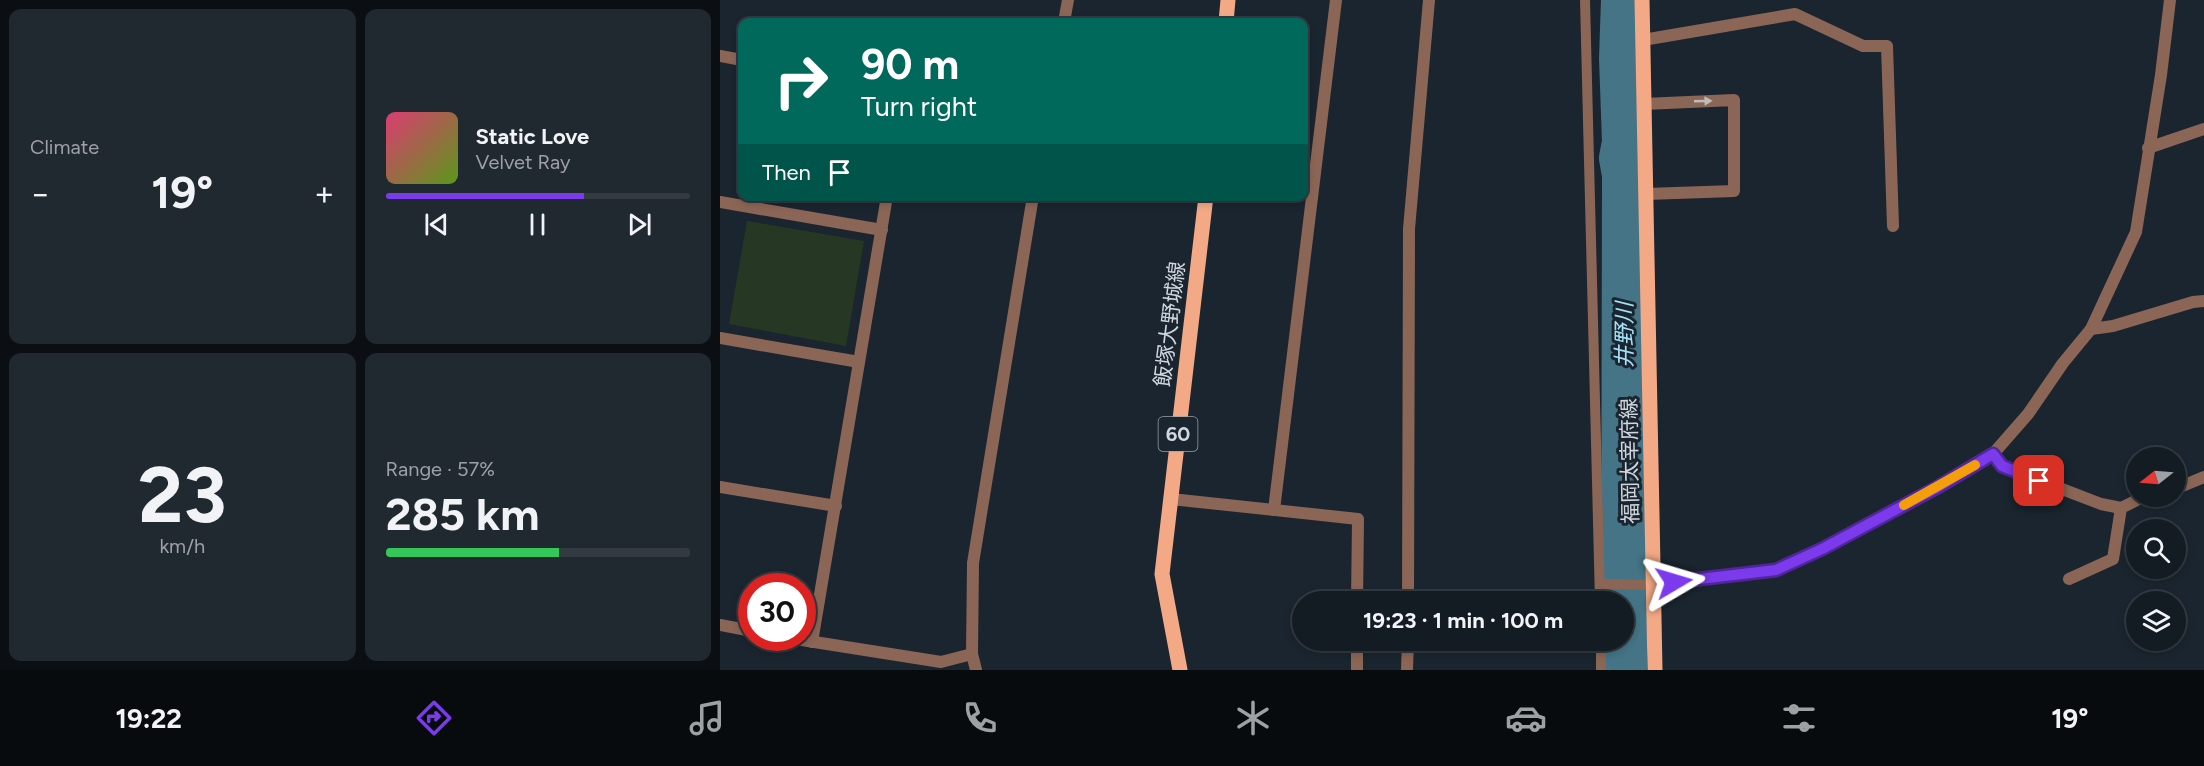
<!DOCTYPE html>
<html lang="en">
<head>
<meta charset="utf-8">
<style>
  body { margin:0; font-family:Figtree,"Noto Sans JP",sans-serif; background:#212930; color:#f1f3f6; height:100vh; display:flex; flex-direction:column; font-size:22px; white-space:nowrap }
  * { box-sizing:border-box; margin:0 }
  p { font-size:20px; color:#9da1a6 }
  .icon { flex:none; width:33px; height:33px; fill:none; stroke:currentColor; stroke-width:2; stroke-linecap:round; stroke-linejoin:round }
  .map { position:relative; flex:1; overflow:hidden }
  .side { display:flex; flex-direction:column; gap:9px; padding:9px; background:#0b0f13; width:720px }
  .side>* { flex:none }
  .top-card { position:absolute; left:18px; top:18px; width:570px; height:183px; border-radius:12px; box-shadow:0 3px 9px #0003,0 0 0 2px #333a41; background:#00695c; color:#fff; overflow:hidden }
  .needle { width:39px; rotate:253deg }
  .controls { position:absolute; left:1406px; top:447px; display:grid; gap:12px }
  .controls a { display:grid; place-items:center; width:60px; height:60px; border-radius:50%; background:#141c23; box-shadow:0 3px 9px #0003,0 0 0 2px #333a41; font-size:30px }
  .speed { position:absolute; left:18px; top:573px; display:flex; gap:12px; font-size:30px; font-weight:700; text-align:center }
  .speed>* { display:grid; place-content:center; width:78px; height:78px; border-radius:50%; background:#141c23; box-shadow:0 3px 9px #0003,0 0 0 2px #333a41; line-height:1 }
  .speed .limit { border:9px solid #d22; background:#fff; color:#111 }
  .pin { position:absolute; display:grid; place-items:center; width:51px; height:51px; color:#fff; margin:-26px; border-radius:12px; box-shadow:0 3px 9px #0006 }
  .me { position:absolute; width:66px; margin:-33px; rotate:83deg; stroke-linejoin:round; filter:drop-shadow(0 0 4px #0008) }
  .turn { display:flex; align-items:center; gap:21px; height:126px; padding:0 24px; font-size:27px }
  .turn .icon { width:78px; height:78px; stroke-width:2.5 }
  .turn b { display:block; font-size:42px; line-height:51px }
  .then { display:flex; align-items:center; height:57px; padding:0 24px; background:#0003; gap:12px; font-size:22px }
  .big { font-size:45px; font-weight:700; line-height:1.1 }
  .side .tile { flex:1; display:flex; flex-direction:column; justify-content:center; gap:9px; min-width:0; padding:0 21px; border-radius:12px; background:#212930 }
  .side .dial { align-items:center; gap:0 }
  .dial b { font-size:78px; line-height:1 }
  .song { display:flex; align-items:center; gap:18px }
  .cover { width:72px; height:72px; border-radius:9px; background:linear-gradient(135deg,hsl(340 70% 55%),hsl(90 70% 35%)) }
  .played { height:6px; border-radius:3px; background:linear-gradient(90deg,#7c3aed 65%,#333a41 65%) }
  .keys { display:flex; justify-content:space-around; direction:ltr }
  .heat { display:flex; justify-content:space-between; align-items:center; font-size:33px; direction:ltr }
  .charge { height:9px; border-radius:4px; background:linear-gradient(90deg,#34c759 57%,#333a41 0) }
  .side .tiles { flex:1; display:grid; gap:9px; grid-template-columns:repeat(2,1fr) }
  .trip { position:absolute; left:572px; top:591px; width:342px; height:60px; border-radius:30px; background:#141c23; box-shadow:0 3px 9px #0003,0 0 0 2px #333a41; font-weight:700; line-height:60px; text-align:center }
  .tabs { display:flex; height:96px; justify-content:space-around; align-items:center; background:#080b0e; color:#9da1a6 }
  .tabs .icon { width:42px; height:42px }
  .tabs .on { color:#7c3aed }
  .tabs b { font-size:27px; color:#f1f3f6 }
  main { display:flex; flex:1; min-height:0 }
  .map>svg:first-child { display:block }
  .park { fill:#263823 }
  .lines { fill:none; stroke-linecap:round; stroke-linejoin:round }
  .river { stroke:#447486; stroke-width:46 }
  .lane { stroke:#8b6656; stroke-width:10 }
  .street { stroke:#8b6656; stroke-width:12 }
  .primary { stroke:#f4a986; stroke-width:15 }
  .oneway { fill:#bfbbbc }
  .route-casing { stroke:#51269a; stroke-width:15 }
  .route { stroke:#7c3aed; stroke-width:10 }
  .slow { stroke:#f59e0b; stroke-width:10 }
  .labels { text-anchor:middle; stroke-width:6; stroke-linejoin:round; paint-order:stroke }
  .shield { fill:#1a252f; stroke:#99a2aa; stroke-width:1.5 }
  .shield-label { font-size:20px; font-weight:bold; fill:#d0d7de }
  .street-label { font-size:21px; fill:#d0d7de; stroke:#1a252f }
  .water-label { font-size:22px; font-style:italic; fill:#a2e0f8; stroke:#1a252f }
</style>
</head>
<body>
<main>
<section class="side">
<div class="tiles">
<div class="tile"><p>Climate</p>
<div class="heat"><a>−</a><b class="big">19°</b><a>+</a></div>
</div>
<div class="tile">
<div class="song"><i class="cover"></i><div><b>Static Love</b><p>Velvet Ray</p></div></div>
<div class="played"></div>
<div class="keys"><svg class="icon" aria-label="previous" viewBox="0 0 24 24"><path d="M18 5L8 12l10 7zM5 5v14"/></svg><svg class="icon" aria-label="pause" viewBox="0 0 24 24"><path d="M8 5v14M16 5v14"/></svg><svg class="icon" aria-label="next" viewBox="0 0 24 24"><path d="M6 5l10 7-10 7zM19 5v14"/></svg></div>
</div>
<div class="tile dial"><b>23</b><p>km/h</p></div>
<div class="tile"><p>Range · 57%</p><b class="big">285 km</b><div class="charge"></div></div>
</div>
</section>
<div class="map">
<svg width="1484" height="670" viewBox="0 0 1484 670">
  <rect width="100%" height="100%" fill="#1a252f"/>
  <polygon class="park" points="27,221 144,241 126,346 9,324"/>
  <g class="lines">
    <polyline class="river" points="904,0 902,59 905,142 902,158 905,175 904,670"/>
    <g class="lane">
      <polyline points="865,0 880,602"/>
      <polyline points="880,584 933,585"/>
      <polyline points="881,640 881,670"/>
    </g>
    <g class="street">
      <polyline points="344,22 348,0"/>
      <polyline points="923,40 1075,14 1143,46 1167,46 1173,226"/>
      <polyline points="0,56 22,60"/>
      <polyline points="924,104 1014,100 1014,191 926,194"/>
      <polyline points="1428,148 1484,129"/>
      <polyline points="0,202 162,230"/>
      <polyline points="1371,329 1393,326 1473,302 1484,301"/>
      <polyline points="0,338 139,362"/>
      <polyline points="1273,454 1282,466 1381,504 1401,508"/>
      <polyline points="0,487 116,506"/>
      <polyline points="1455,489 1484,477"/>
      <polyline points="451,499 638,519 637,602"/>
      <polyline points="554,510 616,0"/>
      <polyline points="1349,579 1393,559 1401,508 1425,496"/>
      <polyline points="933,585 1056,570 1102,549 1218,487 1273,454 1308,414 1343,363 1371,329 1416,232 1441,75 1450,0"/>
      <polyline points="688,602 689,229 709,0"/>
      <polyline points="0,625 32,631"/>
      <polyline points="69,638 221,662 252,654"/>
      <polyline points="92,642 167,196"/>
      <polyline points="256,670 252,654 253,563 313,196"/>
      <polyline points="637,670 637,640"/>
      <polyline points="687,670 688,640"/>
    </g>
    <g class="primary">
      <polyline points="922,0 935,670"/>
      <polyline points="506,22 508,0"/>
      <polyline points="460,670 442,574 486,196"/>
    </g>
  </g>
  <defs><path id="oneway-solid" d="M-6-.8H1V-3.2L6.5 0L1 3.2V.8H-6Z" transform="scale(1.5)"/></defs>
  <use class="oneway" href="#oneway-solid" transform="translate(983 101) rotate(-2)"/>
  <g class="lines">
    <g class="route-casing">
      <polyline id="route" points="954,582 1056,570 1102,549 1218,487 1273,454 1282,466 1319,481"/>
    </g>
    <use href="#route" class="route"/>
    <polyline class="slow" points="1184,505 1255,465"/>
  </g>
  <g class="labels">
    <rect class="shield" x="438.5" y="417" width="39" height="34" rx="4.5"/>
    <g class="shield-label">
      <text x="458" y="441">60</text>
    </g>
    <g class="street-label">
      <text transform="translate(450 324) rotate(-83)" y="7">飯塚大野城線</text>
      <text transform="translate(910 461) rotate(-91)" y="7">福岡太宰府線</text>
    </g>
    <g class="water-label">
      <text transform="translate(904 335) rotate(-90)" y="8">井野川</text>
    </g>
  </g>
</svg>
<div class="controls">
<a><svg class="needle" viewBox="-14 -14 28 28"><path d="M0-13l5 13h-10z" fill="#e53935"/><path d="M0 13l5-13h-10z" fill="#9da1a6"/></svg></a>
<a><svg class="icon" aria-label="search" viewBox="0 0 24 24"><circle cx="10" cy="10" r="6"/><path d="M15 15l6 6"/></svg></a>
<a><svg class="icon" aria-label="layers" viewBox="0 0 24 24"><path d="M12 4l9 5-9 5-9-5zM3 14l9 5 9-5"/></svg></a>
</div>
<div class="speed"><div class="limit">30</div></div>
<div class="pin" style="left:1319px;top:481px;background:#d93025"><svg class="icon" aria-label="arrive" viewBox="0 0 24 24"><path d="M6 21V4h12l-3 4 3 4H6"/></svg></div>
<svg class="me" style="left:954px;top:582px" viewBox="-20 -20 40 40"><path d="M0-17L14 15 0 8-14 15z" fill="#7c3aed" stroke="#fff" stroke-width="4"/></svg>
<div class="trip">19:23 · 1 min · 100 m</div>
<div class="top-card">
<div class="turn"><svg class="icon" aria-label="right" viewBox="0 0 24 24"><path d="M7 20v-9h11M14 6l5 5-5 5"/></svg><div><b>90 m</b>Turn right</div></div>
<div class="then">Then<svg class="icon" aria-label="arrive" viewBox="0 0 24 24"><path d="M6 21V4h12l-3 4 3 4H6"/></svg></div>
</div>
</div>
</main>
<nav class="tabs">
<b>19:22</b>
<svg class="icon on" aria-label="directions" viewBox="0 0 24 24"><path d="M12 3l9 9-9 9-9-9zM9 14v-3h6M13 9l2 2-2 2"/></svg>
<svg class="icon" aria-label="music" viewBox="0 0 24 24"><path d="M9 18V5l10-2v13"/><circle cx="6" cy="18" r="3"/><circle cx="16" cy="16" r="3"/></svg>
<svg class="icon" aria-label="phone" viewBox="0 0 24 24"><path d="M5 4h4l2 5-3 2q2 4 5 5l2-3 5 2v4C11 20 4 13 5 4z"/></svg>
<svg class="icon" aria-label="climate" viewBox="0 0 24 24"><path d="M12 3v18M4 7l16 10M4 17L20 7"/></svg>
<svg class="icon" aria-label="car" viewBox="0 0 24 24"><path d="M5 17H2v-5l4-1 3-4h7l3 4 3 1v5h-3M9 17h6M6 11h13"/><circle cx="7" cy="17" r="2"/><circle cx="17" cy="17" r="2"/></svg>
<svg class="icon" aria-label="filters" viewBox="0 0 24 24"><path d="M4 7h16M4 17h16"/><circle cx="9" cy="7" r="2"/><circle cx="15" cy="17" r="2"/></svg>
<b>19°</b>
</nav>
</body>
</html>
